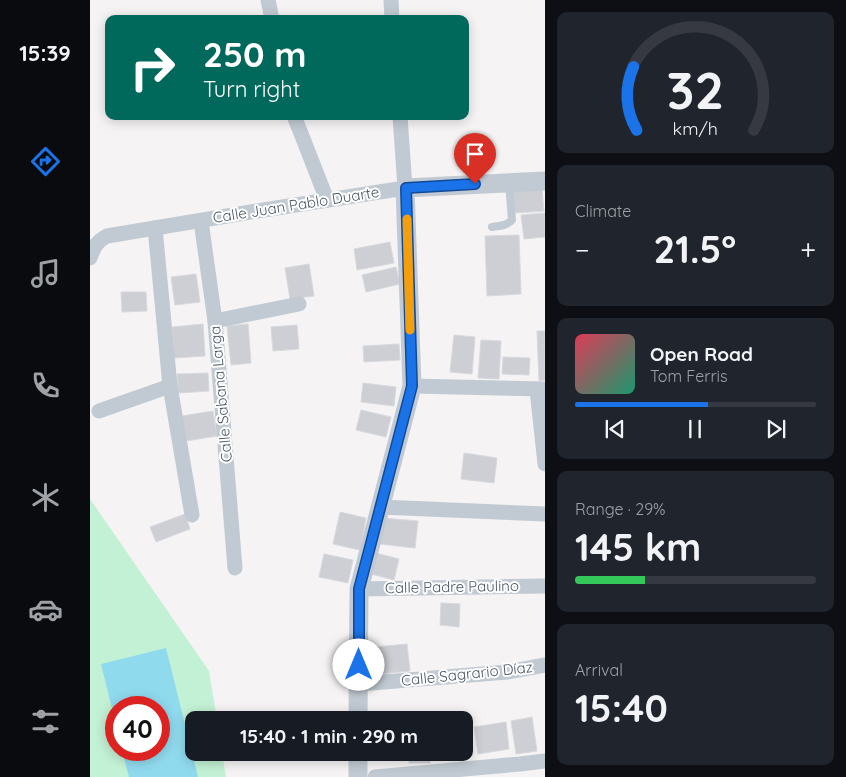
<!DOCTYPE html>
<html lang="en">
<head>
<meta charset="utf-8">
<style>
  body { margin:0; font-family:Quicksand,sans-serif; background:#20242c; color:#f1f3f6; height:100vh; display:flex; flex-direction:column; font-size:19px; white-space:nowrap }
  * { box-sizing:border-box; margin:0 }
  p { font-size:16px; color:#9ea1a6 }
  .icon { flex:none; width:28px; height:28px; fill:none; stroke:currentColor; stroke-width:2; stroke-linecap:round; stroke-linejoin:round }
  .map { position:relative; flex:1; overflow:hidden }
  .panel { display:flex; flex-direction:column; gap:12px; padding:12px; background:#0d0f14; width:301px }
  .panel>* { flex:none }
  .hud { position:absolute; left:15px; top:15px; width:364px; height:105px; border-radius:10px; box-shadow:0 2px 12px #0003; background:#00695c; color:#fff; overflow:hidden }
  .speed { position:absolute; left:15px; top:696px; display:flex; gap:10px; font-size:25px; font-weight:700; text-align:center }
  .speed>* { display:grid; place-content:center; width:65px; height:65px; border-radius:50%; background:#171b24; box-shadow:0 2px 12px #0003; line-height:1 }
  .speed .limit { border:8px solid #d22; background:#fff; color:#111 }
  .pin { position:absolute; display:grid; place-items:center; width:42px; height:42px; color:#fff; margin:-51px -21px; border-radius:50% 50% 50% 0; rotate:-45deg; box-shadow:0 0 5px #0007 }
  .pin .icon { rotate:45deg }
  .me { position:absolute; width:55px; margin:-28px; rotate:0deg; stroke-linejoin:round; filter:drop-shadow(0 0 4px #0008) }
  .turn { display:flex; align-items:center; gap:18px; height:105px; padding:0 15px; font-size:22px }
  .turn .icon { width:65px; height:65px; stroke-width:2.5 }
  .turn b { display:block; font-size:35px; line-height:42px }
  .big { font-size:38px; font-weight:800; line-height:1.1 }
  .panel .card { flex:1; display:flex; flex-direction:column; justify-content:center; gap:8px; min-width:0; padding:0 18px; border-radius:10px; background:#20242c }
  .panel .dial { align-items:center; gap:0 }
  .dial svg { height:130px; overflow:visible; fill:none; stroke:#363941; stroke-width:7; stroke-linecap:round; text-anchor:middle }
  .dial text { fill:#f1f3f6; stroke:none }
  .song { display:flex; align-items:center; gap:15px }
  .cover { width:60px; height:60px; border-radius:8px; background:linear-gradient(135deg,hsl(350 70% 55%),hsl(160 70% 35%)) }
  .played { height:5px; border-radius:2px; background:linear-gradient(90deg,#1a73e8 55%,#363941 55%) }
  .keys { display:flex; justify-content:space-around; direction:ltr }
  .heat { display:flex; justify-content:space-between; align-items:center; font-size:28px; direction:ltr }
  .charge { height:8px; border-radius:4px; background:linear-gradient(90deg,#34c759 29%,#363941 0) }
  .trip { position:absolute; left:95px; top:711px; width:288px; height:50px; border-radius:10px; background:#171b24; box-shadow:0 2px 12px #0003; font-weight:800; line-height:50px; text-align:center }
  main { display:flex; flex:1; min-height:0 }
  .tabs { display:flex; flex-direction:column; width:90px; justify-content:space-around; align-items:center; background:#090b0e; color:#9ea1a6 }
  .tabs .icon { width:35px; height:35px }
  .tabs .selected { color:#1a73e8 }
  .tabs b { font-size:22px; color:#f1f3f6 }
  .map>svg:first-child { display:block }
  .green { fill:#c3f1d5; fill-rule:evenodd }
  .water { fill:#90daee }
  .building { fill:#cdcfd5; stroke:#d7d9de }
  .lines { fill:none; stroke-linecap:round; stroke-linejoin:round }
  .service { stroke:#c1cad2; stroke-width:8 }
  .minor { stroke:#c1cad2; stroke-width:15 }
  .tertiary { stroke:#c1cad2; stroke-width:19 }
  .route-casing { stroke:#114b97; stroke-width:12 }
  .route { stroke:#1a73e8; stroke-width:9 }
  .slow { stroke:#f59e0b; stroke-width:9 }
  .labels { text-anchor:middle; stroke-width:4; stroke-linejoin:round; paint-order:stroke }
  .street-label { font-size:15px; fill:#4a5661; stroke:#fff }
</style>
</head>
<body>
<main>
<nav class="tabs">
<b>15:39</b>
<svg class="icon selected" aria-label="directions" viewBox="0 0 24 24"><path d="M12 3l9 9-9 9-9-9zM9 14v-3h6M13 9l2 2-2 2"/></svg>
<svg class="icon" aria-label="music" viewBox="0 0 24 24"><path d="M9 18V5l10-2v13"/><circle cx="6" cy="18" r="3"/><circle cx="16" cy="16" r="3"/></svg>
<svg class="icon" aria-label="phone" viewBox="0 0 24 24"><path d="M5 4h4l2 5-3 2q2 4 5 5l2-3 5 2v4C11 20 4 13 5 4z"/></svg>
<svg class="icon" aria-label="climate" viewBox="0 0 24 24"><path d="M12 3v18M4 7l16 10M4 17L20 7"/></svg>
<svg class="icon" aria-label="car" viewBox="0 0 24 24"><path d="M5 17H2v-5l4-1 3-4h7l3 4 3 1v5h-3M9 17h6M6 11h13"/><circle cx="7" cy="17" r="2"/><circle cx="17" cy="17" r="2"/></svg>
<svg class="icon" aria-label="filters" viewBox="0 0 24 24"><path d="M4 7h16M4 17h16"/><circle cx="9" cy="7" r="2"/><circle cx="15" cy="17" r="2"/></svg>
</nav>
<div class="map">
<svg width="455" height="777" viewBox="0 0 455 777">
  <rect width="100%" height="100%" fill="#f5f3f3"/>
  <path class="green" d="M0,499L119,671L127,720H104V752L132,753L136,777H0ZM26,708H69V750H26Z"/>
  <polygon class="water" points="76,648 108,777 39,777 32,750 69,750 69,708 26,708 26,725 11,664"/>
  <g class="building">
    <polygon points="452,189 454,211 425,213 423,191"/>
    <polygon points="455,213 455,237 434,239 431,215"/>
    <polygon points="429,235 431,294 397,296 395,236"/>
    <polygon points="300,242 304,263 267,270 264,249"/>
    <polygon points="219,264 224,296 200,299 195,268"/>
    <polygon points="306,267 310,284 276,292 272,275"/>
    <polygon points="106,274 110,302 85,305 81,277"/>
    <polygon points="31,292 56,292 57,311 32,312"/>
    <polygon points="113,324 115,356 84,358 82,327"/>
    <polygon points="158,324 161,363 141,365 137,326"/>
    <polygon points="207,325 209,349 183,351 181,327"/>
    <polygon points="447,331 455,331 455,380 449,381"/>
    <polygon points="364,335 385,337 382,374 360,372"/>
    <polygon points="391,340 411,341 409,379 388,378"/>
    <polygon points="309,344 310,360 274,362 273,346"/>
    <polygon points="413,357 440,358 439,375 412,374"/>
    <polygon points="118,373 119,391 88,393 87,374"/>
    <polygon points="273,383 306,387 304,406 271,402"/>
    <polygon points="271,410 301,417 296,437 266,430"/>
    <polygon points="123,411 127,436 96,441 92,416"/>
    <polygon points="374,453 407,458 404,483 371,479"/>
    <polygon points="250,512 276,518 270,550 243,544"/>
    <polygon points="95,514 100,529 66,542 60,527"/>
    <polygon points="292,518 328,521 325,548 290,544"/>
    <polygon points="286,553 309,559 304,580 281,574"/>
    <polygon points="234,554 263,560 258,583 229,577"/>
    <polygon points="351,603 370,604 369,627 350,625"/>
    <polygon points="317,644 320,671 277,675 274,648"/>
    <polygon points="442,717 447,751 426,754 421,721"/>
    <polygon points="416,722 419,749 388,754 384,727"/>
    <polygon points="374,739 381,739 382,748 374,749 375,758 349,760 348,752 374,752"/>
    <rect x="319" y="752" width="21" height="11"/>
  </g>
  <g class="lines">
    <path class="service" d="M402,227C409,226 417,226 422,220L419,183"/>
    <g class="minor">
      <polyline points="178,0 182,19"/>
      <polyline points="301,0 302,19"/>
      <polyline points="204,116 214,141 237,200"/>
      <polyline points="111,221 125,321 145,568"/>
      <polyline points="65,228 80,386 102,515"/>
      <path d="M0,258C4,247 6,242 17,236L167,211L315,188L310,116"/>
      <polyline points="125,321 209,304"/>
      <polyline points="322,386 455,389"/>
      <polyline points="447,390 455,464"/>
      <polyline points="9,411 80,386"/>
      <polyline points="290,507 455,514"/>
      <polyline points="269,589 455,586"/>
      <polyline points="269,684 417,672 455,665"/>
      <polyline points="285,777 430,764 455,761"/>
    </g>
    <g class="tertiary">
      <polyline points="268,720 269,589 322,386 315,188 455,181"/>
      <polyline points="268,777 268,752"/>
    </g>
  </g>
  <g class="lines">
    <g class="route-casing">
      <polyline id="route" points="269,665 269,589 322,386 316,188 385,184"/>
    </g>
    <use href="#route" class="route"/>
    <polyline class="slow" points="317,219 320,330"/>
  </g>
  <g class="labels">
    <g class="street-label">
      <text transform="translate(206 205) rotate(-9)" y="5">Calle Juan Pablo Duarte</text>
      <text transform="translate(131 394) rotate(-95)" y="5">Calle Sabana Larga</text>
      <text transform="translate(362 587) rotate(-1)" y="5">Calle Padre Paulino</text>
      <text transform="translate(377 674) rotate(-6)" y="5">Calle Sagrario Díaz</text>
    </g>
  </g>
</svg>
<div class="speed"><div class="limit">40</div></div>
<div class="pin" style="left:385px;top:184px;background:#d93025"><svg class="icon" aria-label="arrive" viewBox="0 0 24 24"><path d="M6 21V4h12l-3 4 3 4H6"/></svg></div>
<svg class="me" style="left:269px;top:665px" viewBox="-20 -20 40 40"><circle r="19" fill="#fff"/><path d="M0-13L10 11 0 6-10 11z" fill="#1a73e8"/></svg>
<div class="trip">15:40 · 1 min · 290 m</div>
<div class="hud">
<div class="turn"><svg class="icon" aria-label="right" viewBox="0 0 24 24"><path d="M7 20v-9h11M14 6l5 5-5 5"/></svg><div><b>250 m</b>Turn right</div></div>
</div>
</div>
<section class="panel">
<div class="card dial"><svg viewBox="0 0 100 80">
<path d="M14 69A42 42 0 1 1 86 69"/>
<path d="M14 69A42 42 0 0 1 12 30" stroke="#1a73e8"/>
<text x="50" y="56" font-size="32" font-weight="700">32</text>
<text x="50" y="72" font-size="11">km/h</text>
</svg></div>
<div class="card"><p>Climate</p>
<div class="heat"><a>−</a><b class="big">21.5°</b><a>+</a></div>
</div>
<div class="card">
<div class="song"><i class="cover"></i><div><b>Open Road</b><p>Tom Ferris</p></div></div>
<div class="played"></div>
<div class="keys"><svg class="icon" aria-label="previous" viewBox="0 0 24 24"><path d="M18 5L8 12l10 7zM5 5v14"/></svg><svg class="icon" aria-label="pause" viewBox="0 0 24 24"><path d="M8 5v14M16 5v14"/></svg><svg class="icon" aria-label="next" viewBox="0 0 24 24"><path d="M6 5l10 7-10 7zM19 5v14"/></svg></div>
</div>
<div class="card"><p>Range · 29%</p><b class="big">145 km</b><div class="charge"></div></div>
<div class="card"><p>Arrival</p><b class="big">15:40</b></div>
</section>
</main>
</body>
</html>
